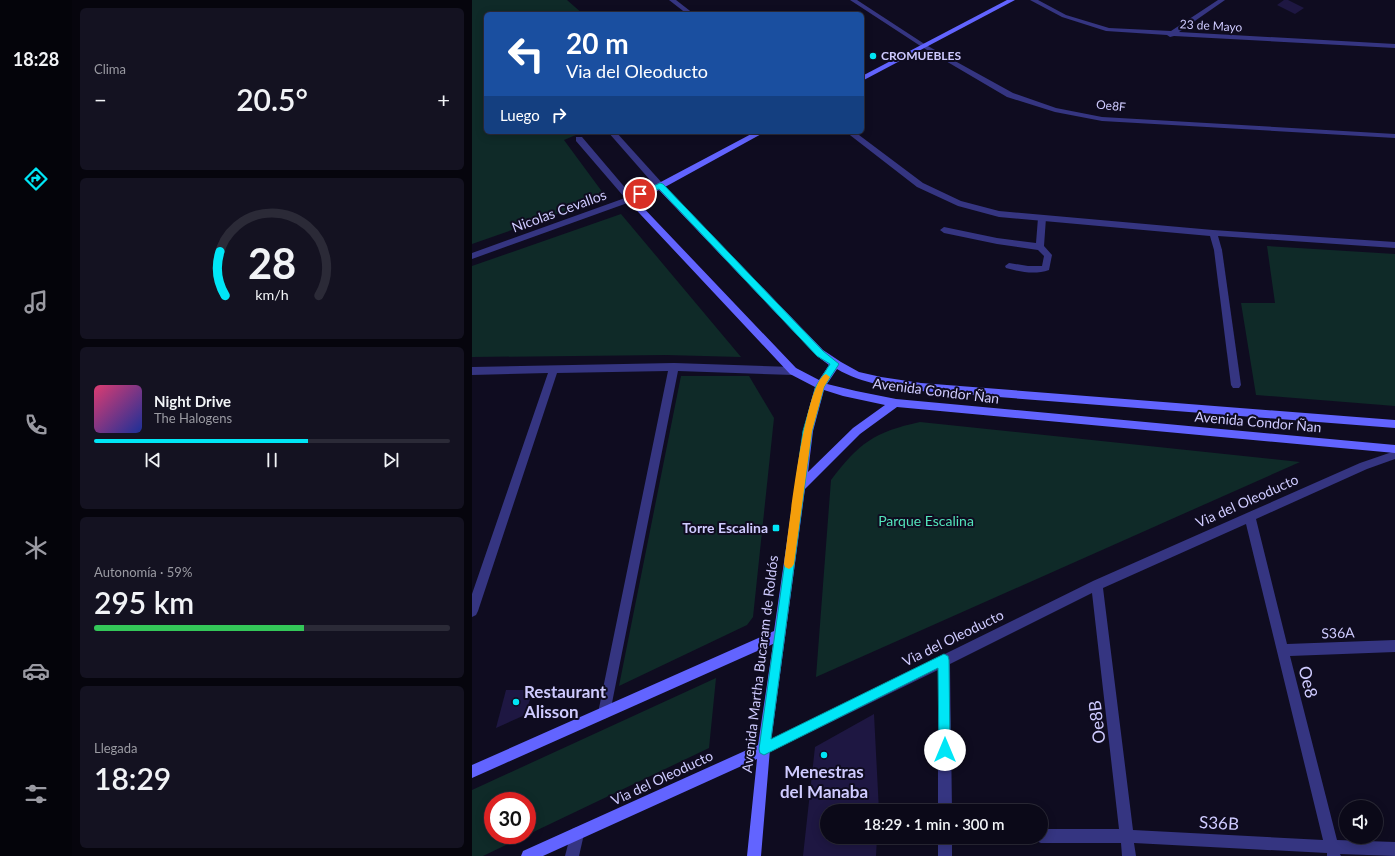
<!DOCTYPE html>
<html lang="es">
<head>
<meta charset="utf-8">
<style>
  body { margin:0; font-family:Lato,sans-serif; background:#141221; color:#f1f3f6; height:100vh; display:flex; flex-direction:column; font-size:15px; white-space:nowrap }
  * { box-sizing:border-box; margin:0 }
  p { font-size:13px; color:#9a9aa2 }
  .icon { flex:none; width:22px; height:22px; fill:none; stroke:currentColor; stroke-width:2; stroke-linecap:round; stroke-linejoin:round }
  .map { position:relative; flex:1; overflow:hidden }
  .panel { display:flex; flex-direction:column; gap:8px; padding:8px; background:#06050d; width:400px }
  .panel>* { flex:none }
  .hud { position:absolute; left:12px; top:12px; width:380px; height:122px; border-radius:6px; box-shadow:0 2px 10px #0003,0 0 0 1px #2b2a37; background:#1a4fa0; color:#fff; overflow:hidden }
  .tools { position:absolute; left:867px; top:800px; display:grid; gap:8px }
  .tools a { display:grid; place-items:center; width:44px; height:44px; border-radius:50%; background:#0b0918; box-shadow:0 2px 10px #0003,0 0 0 1px #2b2a37; font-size:20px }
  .speed { position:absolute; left:12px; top:792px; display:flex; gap:8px; font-size:20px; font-weight:700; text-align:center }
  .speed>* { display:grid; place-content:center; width:52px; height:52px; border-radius:50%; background:#0b0918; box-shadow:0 2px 10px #0003,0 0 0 1px #2b2a37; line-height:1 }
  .speed .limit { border:6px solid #d22; background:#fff; color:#111 }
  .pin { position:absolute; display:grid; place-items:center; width:34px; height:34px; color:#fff; margin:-17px; border:2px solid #fff; border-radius:50%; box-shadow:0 1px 4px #0007 }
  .me { position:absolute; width:44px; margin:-22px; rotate:0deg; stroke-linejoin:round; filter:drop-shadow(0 0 3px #0008) }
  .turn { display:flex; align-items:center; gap:14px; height:84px; padding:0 16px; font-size:18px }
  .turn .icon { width:52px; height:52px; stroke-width:2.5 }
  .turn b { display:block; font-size:28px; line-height:34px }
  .then { display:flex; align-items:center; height:38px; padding:0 16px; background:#0003; gap:8px; font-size:15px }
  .big { font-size:30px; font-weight:600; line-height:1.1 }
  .panel .widget { flex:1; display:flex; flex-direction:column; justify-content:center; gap:6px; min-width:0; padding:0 14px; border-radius:6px; background:#141221 }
  .panel .dial { align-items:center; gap:0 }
  .dial svg { height:104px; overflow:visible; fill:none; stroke:#2b2a37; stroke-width:7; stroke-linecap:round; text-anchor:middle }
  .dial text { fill:#f1f3f6; stroke:none }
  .song { display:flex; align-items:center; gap:12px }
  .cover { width:48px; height:48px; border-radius:6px; background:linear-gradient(135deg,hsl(340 70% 55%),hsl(230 70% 35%)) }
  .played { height:4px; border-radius:2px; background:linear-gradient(90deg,#00e6f6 60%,#2b2a37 60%) }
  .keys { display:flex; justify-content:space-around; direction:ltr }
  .heat { display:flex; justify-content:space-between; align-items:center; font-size:22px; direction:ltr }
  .charge { height:6px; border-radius:3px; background:linear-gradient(90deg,#34c759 59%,#2b2a37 0) }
  .trip { position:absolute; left:348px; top:804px; width:228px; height:40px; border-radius:20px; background:#0b0918; box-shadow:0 2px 10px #0003,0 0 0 1px #2b2a37; font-weight:600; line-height:40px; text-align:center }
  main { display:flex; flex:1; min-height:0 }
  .dock { display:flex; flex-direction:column; width:72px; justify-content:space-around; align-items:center; background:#04040a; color:#9a9aa2 }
  .dock .icon { width:28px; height:28px }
  .dock .current { color:#00e6f6 }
  .dock b { font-size:18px; color:#f1f3f6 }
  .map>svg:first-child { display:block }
  .green { fill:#0f2a28 }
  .building { fill:#1e1742 }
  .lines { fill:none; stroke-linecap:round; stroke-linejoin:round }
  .lane { fill:#353581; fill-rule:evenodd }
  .street { fill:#353581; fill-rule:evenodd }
  .secondary { fill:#6264ff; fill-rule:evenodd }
  .route { fill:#00e6f6; stroke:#0096a0 }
  .slow { fill:#f59e0b }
  .poi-dot { fill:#00e6f6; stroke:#0f0c20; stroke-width:1.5 }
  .labels { text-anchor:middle; stroke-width:4; stroke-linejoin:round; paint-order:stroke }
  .far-street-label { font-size:12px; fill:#cfcbff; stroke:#0f0c20 }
  .far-poi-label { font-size:12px; font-weight:bold; fill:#cfcbff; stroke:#0f0c20; text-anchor:start }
  .street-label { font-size:14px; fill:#cfcbff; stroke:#0f0c20 }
  .park-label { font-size:14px; fill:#53e4ba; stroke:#0f0c20 }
  .poi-label { font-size:14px; font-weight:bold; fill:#cfcbff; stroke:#0f0c20; text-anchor:end }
  .near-street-label { font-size:17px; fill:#cfcbff; stroke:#0f0c20 }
  .near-poi-label { font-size:17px; font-weight:bold; fill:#cfcbff; stroke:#0f0c20; text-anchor:start }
</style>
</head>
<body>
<main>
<nav class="dock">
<b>18:28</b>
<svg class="icon current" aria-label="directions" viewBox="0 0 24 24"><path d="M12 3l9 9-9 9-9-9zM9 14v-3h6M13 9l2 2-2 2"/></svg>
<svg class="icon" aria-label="music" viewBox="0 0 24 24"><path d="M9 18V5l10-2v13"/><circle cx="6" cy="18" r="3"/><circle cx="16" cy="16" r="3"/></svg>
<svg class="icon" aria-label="phone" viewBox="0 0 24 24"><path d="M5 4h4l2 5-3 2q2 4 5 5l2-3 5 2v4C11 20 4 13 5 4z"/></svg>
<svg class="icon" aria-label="climate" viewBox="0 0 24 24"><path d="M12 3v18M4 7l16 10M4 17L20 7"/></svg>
<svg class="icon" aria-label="car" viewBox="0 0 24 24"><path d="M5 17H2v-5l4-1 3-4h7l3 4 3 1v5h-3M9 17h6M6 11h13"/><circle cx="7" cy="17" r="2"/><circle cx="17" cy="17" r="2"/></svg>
<svg class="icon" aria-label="filters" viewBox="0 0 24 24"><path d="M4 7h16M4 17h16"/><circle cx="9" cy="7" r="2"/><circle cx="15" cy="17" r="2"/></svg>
</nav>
<section class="panel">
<div class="widget"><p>Clima</p>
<div class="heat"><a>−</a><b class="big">20.5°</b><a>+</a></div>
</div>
<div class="widget dial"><svg viewBox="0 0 100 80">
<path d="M14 69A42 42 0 1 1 86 69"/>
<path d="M14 69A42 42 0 0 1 10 35" stroke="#00e6f6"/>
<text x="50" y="56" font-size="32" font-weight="700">28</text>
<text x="50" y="72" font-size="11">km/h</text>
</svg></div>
<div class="widget">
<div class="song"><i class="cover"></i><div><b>Night Drive</b><p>The Halogens</p></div></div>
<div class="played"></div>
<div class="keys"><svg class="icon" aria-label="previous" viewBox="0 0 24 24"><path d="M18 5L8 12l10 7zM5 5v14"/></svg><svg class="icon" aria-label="pause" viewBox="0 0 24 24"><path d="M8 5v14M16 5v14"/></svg><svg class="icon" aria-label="next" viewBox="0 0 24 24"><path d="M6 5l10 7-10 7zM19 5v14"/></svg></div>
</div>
<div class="widget"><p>Autonomía · 59%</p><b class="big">295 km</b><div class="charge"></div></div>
<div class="widget"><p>Llegada</p><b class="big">18:29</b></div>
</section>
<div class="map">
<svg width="923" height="856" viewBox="0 0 923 856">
  <rect width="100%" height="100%" fill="#0f0c20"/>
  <g class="green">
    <polygon points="0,0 95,0 111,14 14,14 14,132 111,132 92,140 134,197 0,244"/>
    <polygon points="149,214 269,357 194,355 0,357 0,266"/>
    <polygon points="795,246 923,254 923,406 784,395 769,303 803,303"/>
    <polygon points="209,376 277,376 302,418 281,617 275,625 147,686"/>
    <path d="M448,422L828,462L344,677L359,480C387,443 402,432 448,422Z"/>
    <polygon points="244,678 237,748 55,835 55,801 21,801 21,835 55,835 11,856 0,856 0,790"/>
  </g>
  <g class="building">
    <polygon points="812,0 816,0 832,8 823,14 805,5"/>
    <polygon points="34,690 61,690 53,715 24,728"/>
    <polygon points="402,714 407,811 355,811 355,837 405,837 404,856 331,856 343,747"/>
  </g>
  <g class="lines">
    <g class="lane">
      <path d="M570,215L574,218L572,246L580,255L577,270C563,275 548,272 534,268L533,266L537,263L556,266H570L572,256L566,250L525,244L472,233L468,230L472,227L525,238L564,243L566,218Z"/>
      <polygon points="746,247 750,250 769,385 767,388 761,388 759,385 742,250"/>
    </g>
    <g class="street">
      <polygon points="197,0 204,0 222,14 215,14"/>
      <polygon points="378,0 385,0 454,45 541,93 584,108 630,117 923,134 923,138 630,121 583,112 535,97 450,47"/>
      <polygon points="558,0 566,0 594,15 637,28 699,31 746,0 753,0 707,32 923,44 923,48 702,36 698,37 695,35 634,31 590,17"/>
      <polygon points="136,132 144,132 191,184 191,188 185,188"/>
      <polygon points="374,132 383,132 451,183 489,201 527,211 741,230 923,242 923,248 746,236 750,250 746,253 742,250 738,236 527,217 486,206 445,187"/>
      <polygon points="104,137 110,137 161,197 161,201 0,259 0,253 153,198 104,141"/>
      <polygon points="202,363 321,367 324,368 326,371 324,374 321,375 206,371 138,713 136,717 132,719 128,717 126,713 196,371 85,373 6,611 4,615 0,617 0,594 76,373 0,375 0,367"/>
      <path d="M923,451V459L895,469L784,519L815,644L923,640V652L818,656L865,840L923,842V856L868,854L869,856H855V853L662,843L664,856H650L649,843H569L564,841L563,837H569V829H647L620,593L478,664L480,811H466V670L296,753L292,755L288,753L286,749L288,745L621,581L888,463ZM774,524L851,840L661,830L631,588Z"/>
      <polygon points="105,827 110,829 112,834 107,856 93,856 100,829"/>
      <rect x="466" y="837" width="14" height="19"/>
    </g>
    <g class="secondary">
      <polygon points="535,0 543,0 390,81 390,76"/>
      <path d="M283,132H293L193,187L351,350L369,362L387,372L409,377L449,383L923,420V428L449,391C420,387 390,384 365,369L355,384L384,391L424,399L923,445V453L425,407L388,434L333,489L298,749L289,856H275L285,759L71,856H49L51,851L286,745L301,644L0,778V765L302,631L331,431L343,387L318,374L154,199L155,197L185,184ZM187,190L345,356L357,365L347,380L324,368L164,200ZM352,390L371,396L413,405L381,428L336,472L341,431Z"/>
    </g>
  </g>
  <polygon class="route" points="188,183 191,184 351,351 367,364 352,387 340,431 299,739 472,654 476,656 477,660 478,750 477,755 473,756 469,755 467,750 466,668 292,755 288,753 287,749 331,431 344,386 358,364 345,356 187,189 168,197 164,194"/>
  <path class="slow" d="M354,374L358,377L352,387L340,431L322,564L320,567L317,569L313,567L312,564C316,537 332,381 354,374Z"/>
  <g class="poi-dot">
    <circle cx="401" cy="56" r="4"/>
    <rect x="300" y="524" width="8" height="8" rx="2"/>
    <circle cx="44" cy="702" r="4"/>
    <circle cx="352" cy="755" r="4"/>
  </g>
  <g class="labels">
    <g class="far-street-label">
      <text transform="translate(739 26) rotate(3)" y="4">23 de Mayo</text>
      <text transform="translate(639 106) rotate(6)" y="4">Oe8F</text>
    </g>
    <g class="far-poi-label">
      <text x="409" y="60">CROMUEBLES</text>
    </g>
    <g class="street-label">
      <text transform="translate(87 211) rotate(-20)" y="5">Nicolas Cevallos</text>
      <text transform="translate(464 391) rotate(7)" y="5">Avenida Condor Ñan</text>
      <text transform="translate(786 422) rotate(5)" y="5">Avenida Condor Ñan</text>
      <text transform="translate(775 501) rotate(-24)" y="5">Via del Oleoducto</text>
      <text transform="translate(866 633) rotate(-2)" y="5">S36A</text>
      <text transform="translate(481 638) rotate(-26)" y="5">Via del Oleoducto</text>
      <text transform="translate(288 664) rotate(-83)" y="5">Avenida Martha Bucaram de Roldós</text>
      <text transform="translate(190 778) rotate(-25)" y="5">Via del Oleoducto</text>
    </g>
    <g class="park-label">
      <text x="454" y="526">Parque Escalina</text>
    </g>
    <g class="poi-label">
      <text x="296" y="533">Torre Escalina</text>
    </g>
    <g class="near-street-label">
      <text transform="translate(836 682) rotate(76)" y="6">Oe8</text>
      <text transform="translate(625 722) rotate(-97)" y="6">Oe8B</text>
      <text transform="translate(747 823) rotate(3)" y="6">S36B</text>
    </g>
    <g class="near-poi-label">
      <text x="52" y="698">Restaurant<tspan x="52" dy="20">Alisson</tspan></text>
      <text x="352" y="778" text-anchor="middle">Menestras<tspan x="352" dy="20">del Manaba</tspan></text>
    </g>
  </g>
</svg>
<div class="tools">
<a><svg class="icon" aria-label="sound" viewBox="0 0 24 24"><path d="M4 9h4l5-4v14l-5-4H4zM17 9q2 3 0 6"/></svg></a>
</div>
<div class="speed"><div class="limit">30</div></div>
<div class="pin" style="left:168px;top:194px;background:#d93025"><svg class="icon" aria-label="arrive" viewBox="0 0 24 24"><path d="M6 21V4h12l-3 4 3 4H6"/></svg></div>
<svg class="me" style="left:473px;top:750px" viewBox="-20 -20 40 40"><circle r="19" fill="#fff"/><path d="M0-13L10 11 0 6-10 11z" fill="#00e6f6"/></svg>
<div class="trip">18:29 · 1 min · 300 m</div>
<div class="hud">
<div class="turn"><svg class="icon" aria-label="left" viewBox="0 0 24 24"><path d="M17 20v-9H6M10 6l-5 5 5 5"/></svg><div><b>20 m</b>Via del Oleoducto</div></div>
<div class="then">Luego<svg class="icon" aria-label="right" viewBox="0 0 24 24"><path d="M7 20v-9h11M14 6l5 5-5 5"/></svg></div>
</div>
</div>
</main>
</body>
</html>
